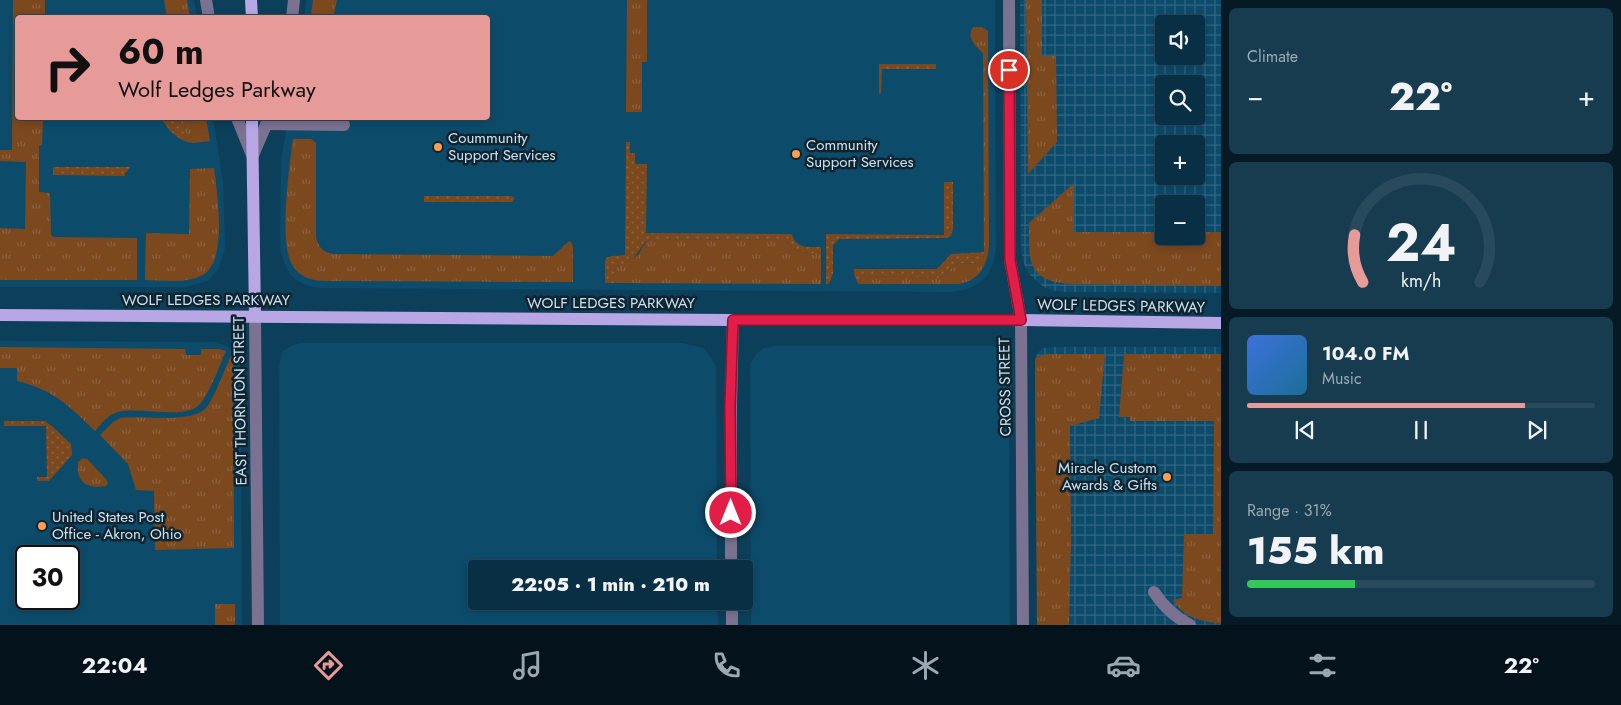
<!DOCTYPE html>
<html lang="en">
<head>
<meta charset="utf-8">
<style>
  body { margin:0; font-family:Jost,sans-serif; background:#173b4f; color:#f1f3f6; height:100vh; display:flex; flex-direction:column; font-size:19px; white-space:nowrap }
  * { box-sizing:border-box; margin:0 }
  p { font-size:16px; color:#99a9b2 }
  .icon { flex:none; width:28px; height:28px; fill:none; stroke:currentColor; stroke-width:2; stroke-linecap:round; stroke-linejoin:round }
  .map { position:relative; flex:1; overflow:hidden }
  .side { display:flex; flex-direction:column; gap:8px; padding:8px; background:#051a25; width:400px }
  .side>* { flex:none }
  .hud { position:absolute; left:15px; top:15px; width:475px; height:105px; border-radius:5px; box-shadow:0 2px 8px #0003,0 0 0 1px #294a5d; background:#e69b98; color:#111; overflow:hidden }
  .fabs { position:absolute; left:1155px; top:15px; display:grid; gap:10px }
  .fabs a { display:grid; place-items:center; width:50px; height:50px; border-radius:5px; background:#092f44; box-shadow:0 2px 8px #0003,0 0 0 1px #294a5d; font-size:25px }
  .speed { position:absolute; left:15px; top:545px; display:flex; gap:10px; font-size:25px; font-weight:700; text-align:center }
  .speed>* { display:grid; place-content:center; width:65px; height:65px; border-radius:50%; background:#092f44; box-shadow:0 2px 8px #0003,0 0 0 1px #294a5d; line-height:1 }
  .speed .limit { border:2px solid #111; border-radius:8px; background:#fff; color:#111 }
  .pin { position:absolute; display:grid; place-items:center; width:42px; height:42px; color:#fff; margin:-21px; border:2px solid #fff; border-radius:50%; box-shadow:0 1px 5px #0007 }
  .me { position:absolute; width:55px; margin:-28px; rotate:0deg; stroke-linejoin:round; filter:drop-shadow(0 0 4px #0008) }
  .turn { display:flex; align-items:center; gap:18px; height:105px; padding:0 20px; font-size:22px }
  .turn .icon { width:65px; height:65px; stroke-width:2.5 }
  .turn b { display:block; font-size:35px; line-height:42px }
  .big { font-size:38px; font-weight:800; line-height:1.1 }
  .side .card { flex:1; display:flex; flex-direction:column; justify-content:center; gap:8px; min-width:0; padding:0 18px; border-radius:8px; background:#173b4f }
  .side .dial { align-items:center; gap:0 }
  .dial svg { height:130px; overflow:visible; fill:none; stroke:#294a5d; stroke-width:7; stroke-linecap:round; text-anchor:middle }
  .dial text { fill:#f1f3f6; stroke:none }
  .song { display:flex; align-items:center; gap:15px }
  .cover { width:60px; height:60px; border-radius:8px; background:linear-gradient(135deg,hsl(220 70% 55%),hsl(200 70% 35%)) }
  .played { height:5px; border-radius:2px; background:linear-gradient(90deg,#e69b98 80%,#294a5d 80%) }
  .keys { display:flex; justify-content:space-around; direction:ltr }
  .heat { display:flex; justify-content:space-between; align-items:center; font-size:28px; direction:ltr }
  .charge { height:8px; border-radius:4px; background:linear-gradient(90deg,#34c759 31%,#294a5d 0) }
  .trip { position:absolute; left:468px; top:560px; width:285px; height:50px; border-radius:5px; background:#092f44; box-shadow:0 2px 8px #0003,0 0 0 1px #294a5d; font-weight:800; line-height:50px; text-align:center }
  .tabs { display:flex; height:80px; justify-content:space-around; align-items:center; background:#04131b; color:#99a9b2 }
  .tabs .icon { width:35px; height:35px }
  .tabs .on { color:#e69b98 }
  .tabs b { font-size:22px; color:#f1f3f6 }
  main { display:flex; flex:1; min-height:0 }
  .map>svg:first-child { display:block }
  .built { fill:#0d4b6b; fill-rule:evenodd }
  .industrial { fill:url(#industrial-grid); fill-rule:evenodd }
  .grass { fill:url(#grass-tufts) }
  .garden { fill:url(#garden-dots) }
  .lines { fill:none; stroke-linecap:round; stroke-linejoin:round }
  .minor { stroke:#7a7290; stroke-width:12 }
  .major { stroke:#b8a7e4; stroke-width:12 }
  .route-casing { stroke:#92132f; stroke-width:12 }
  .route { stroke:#e11d48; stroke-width:9 }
  .poi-dot { fill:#fc9e52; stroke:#102430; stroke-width:2 }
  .labels { text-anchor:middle; stroke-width:5; stroke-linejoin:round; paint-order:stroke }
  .poi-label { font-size:15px; fill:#c9e2f2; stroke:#102430; text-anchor:start }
  .street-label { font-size:15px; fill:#c9e2f2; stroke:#102430 }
</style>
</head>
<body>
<main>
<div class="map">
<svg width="1221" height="625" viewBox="0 0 1221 625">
  <defs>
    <pattern id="industrial-grid" width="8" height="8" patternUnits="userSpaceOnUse" patternTransform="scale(1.25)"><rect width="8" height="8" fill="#0d4b6b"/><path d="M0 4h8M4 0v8" fill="none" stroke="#2f6581"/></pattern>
    <pattern id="grass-tufts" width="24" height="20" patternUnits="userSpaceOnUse" patternTransform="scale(1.25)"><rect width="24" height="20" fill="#7c481e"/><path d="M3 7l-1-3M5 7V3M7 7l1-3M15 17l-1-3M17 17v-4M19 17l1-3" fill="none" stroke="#8d623f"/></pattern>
    <pattern id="garden-dots" width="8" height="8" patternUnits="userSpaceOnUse" patternTransform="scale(1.25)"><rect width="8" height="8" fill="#7c481e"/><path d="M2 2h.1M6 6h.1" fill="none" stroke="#8d623f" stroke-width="1.8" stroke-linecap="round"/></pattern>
  </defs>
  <rect width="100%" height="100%" fill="#0c3f5a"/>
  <g class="built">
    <polygon points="0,0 194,0 197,17 18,18 18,118 213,118 223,182 225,248 219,268 208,281 186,287 0,287"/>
    <polygon points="306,0 995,0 996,250 993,264 987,276 981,282 968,289 954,292 320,288 305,285 295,279 290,274 286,267 280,250 281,161 288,118 488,118 488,18 304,17"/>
    <path d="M0,341L214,342L227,346L236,351L239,356L241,375L242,625H0ZM26,556H69V599H26Z"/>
    <polygon points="299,343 683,343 703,348 711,357 716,367 717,569 476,569 476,601 717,601 718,625 280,625 279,368 280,358 283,351 291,346"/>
    <polygon points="776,346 992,346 1000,348 1006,353 1009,364 1010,625 751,625 750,368 750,364 757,353 764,348"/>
  </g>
  <g class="industrial">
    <path d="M1020,0H1221V293L1064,292L1051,290L1042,286L1029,274L1024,264L1021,250ZM1164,24H1196V56H1164ZM1164,84H1196V116H1164ZM1164,144H1196V176H1164ZM1164,204H1196V236H1164Z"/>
    <polygon points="1054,347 1221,347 1221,625 1037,625 1035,361 1037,353 1043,348"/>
  </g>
  <g class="grass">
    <polygon points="13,0 45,0 45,17 18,18 18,118 43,118 42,145 39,146 39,192 50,193 51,235 53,237 137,238 137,280 0,280 0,228 25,229 26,162 0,161 0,150 12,150"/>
    <polygon points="164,0 187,0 190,17 167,17"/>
    <polygon points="313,0 337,0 333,17 311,17"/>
    <polygon points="627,0 647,0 647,62 642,62 642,112 626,112"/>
    <polygon points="1026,0 1042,0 1042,56 1056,56 1057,142 1028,174"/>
    <path d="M973,27H982L988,31L989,246C987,266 979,281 958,284H858L861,278L865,276L941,278L951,268L959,263L978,264L984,256L983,53C975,45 966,38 973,27Z"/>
    <polygon points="183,118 206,118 210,141 193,143 187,142"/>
    <path d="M293,139H311L316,143V236C317,246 323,253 334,254L553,256L569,241L572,243L573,248V282L336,281C325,281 312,282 302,275C296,271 291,265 289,257C281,231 289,167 293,139Z"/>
    <path d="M214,168C217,193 228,260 203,275C186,284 163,280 145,280L146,233L189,234L190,169Z"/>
    <path d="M1074,183V232H1164V236H1196V232H1221V286L1071,284C1026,281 1029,261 1029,223Z"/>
    <path d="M652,239L782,240C788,242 790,247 796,250C804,254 813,253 821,253V284L614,283C614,278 613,271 616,267C619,262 630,264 637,256C643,250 642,242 652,239Z"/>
    <path d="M0,347L185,349L186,355H201V349H219L226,351C220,364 208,398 198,406C181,420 136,405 115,413C107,416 101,424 95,431C68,405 54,390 17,381V368H0Z"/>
    <polygon points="1047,354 1105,354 1099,418 1070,426 1071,543 1069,625 1037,625 1035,361 1036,357"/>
    <path d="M1124,354H1221V624C1201,621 1184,618 1173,600L1182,598L1184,534H1213L1214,421H1130V417H1119Z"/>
    <path d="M231,356L233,360L234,548L155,550L154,491L136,490L128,464L100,435L113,422L120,418C140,415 192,424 206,408C215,397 224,370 231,356Z"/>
    <path d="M83,458L87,459L106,479L108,483L106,486C87,489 76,483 78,462Z"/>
    <rect x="215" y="604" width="20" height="21"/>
  </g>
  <g class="garden">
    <polygon points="879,64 936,64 936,69 882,69 881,93 879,94"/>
    <path d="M183,118L187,142C176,138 167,129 162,119Z"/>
    <path d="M626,142H630V153H635V164H647L646,233L792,234C795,249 809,247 821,247V253C813,253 804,254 796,250C790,247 788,242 782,240L652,239L645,242L632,261C616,268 614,260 614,283H605V261L606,258L612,256L625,255Z"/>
    <polygon points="53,167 130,167 130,168 125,173 125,176 53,175"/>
    <polygon points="944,182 953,182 953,229 951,236 946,238 839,239 833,245 833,273 829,284 826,284 826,234 944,235"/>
    <polygon points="424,196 511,196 515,198 512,202 424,202"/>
    <polygon points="985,252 982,260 978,264 959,263 951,268 941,278 865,276 861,278 858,284 854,274 854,269 937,269 951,254"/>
    <polygon points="4,421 45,421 53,427 71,444 72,455 49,481 37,481 37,477 47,477 46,426 4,426"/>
  </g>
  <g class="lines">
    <g class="minor">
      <polyline points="206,0 209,18"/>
      <polyline points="1009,0 1010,260 1021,320 1023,625"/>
      <polyline points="292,18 294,0"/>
      <polyline points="237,118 252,155"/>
      <polyline points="266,124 344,125"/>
      <polyline points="253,155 269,118"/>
      <polyline points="255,316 258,625"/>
      <polyline points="731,569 731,406 733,320"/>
      <path d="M1154,592C1163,606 1175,617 1190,625"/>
      <polyline points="732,601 732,625"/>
    </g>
    <g class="major">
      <polyline points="251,0 252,18"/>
      <polyline points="252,118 255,316"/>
      <polyline points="0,315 733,320 1021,320 1221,323"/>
    </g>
  </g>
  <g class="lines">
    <g class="route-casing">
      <polyline id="route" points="731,513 730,406 733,320 1021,320 1010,260 1009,70"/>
    </g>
    <use href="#route" class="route"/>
  </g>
  <g class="poi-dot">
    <circle cx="438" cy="147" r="5"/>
    <circle cx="796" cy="154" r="5"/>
    <circle cx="1167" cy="477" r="5"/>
    <circle cx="42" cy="526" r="5"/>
  </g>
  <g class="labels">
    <g class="poi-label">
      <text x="448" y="143">Coummunity<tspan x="448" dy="17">Support Services</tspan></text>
      <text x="806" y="150">Community<tspan x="806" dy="17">Support Services</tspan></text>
      <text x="1157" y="473" text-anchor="end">Miracle Custom<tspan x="1157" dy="17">Awards &amp; Gifts</tspan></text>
      <text x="52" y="522">United States Post<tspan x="52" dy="17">Office - Akron, Ohio</tspan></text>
    </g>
    <g class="street-label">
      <text x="206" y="305">WOLF LEDGES PARKWAY</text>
      <text x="611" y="308">WOLF LEDGES PARKWAY</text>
      <text transform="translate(1121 306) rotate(1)" y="5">WOLF LEDGES PARKWAY</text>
      <text transform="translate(1005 387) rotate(-91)" y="5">CROSS STREET</text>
      <text transform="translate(240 401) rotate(-91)" y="5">EAST THORNTON STREET</text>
    </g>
  </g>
</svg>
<div class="fabs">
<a><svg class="icon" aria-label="sound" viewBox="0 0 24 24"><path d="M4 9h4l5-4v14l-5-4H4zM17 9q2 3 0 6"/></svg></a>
<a><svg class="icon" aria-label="search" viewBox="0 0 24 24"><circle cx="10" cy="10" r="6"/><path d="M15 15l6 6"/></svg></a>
<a>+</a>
<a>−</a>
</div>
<div class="speed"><div class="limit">30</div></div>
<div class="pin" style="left:1009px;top:70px;background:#d93025"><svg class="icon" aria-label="arrive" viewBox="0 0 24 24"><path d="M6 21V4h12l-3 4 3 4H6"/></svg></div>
<svg class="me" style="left:731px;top:513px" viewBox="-20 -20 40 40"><circle r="17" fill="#e11d48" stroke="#fff" stroke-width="3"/><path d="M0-11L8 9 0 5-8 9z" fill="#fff"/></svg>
<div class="trip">22:05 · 1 min · 210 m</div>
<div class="hud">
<div class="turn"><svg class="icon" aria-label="right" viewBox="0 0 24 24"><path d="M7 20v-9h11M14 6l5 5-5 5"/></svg><div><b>60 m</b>Wolf Ledges Parkway</div></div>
</div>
</div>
<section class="side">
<div class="card"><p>Climate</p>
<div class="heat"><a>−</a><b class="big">22°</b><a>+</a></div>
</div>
<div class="card dial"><svg viewBox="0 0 100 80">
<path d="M14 69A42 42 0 1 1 86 69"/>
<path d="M14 69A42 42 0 0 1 9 40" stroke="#e69b98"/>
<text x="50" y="56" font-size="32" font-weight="700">24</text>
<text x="50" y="72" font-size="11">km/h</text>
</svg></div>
<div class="card">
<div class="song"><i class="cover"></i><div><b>104.0 FM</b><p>Music</p></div></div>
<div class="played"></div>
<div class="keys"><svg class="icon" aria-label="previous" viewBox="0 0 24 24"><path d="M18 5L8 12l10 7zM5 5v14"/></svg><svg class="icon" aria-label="pause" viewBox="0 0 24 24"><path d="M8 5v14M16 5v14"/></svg><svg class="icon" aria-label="next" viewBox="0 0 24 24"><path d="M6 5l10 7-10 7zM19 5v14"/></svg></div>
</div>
<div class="card"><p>Range · 31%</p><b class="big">155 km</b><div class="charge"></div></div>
</section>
</main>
<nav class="tabs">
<b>22:04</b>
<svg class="icon on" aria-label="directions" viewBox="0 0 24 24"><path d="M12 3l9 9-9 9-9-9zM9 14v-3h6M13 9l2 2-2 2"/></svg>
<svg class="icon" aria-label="music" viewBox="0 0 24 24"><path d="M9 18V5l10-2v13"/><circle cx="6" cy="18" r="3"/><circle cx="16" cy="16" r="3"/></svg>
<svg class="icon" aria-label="phone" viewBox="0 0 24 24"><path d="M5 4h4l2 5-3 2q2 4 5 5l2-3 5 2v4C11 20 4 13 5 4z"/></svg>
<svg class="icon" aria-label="climate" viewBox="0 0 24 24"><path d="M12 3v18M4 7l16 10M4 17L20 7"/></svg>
<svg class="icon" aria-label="car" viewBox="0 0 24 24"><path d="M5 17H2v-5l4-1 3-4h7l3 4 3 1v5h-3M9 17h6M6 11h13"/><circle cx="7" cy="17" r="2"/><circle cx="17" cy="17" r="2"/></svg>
<svg class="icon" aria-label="filters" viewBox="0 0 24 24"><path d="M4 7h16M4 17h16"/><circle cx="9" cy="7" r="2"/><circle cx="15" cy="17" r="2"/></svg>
<b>22°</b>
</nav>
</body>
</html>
